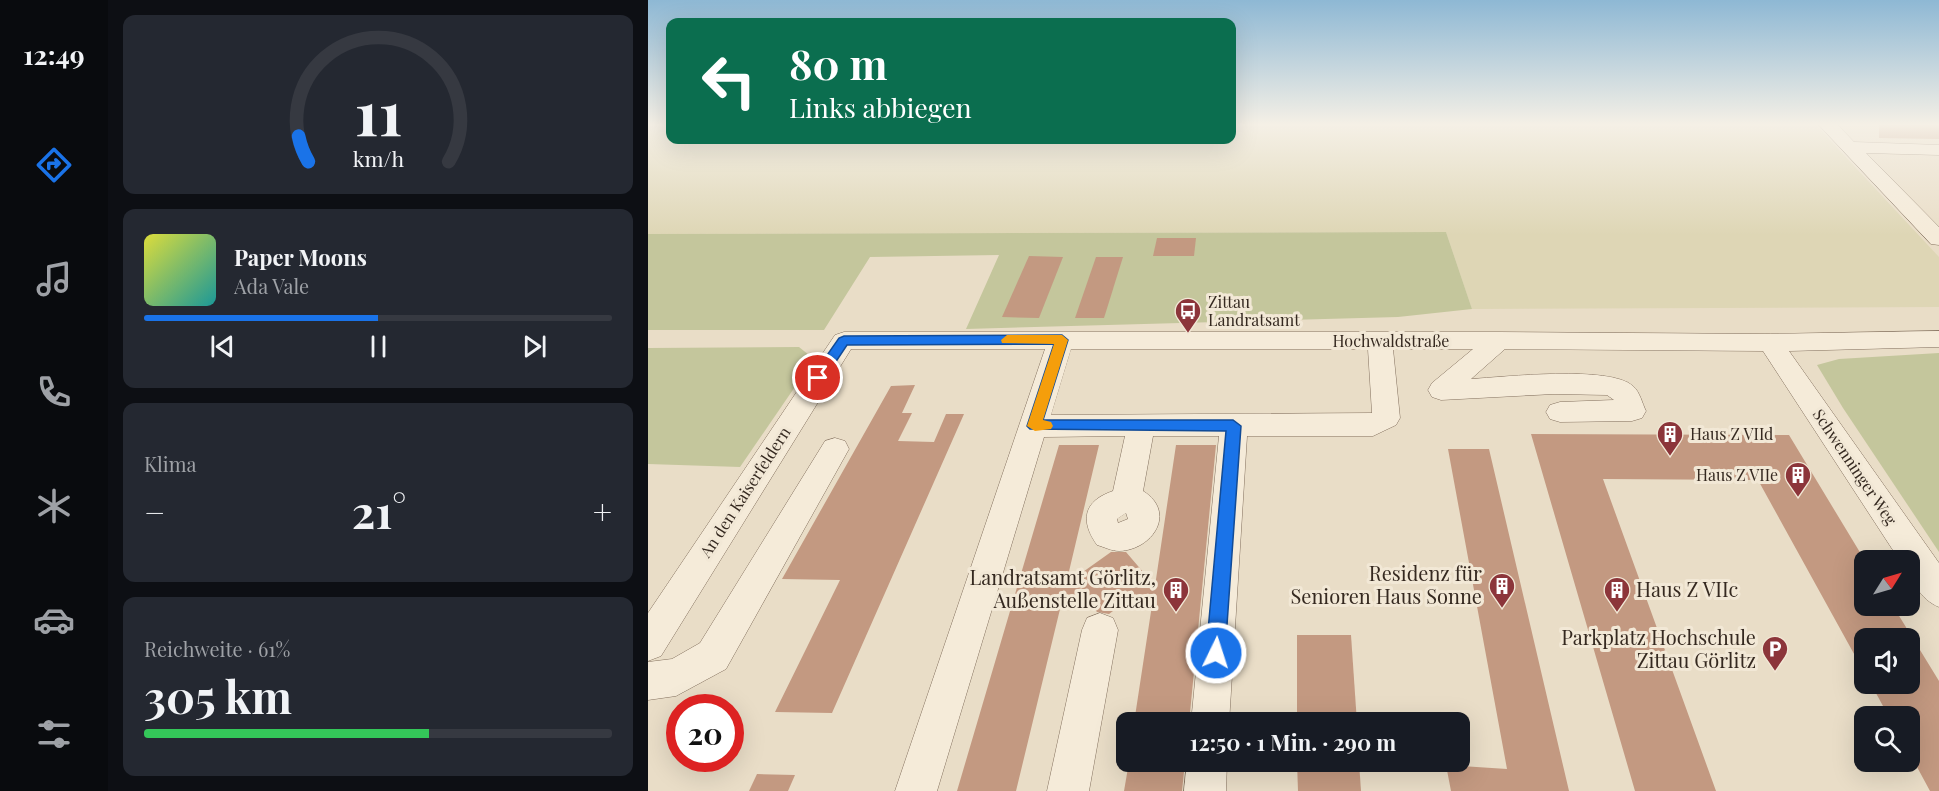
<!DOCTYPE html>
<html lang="de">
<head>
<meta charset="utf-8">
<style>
  body { margin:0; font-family:"Playfair Display",serif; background:#242831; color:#f1f3f6; height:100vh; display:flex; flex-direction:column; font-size:22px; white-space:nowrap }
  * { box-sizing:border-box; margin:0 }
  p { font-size:20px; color:#9ea1a6 }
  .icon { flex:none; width:33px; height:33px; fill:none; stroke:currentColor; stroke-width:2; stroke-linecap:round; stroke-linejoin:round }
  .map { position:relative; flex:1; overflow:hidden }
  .drawer { display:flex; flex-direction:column; gap:15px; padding:15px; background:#0d0f14; width:540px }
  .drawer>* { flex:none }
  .hud { position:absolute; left:18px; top:18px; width:570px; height:126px; border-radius:12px; box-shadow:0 6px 24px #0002; background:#0b6e4f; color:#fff; overflow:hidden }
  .needle { width:39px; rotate:53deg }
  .fabs { position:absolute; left:1206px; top:550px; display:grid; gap:12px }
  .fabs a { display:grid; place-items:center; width:66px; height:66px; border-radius:12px; background:#171b24; box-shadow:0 6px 24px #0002; font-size:30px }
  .speed { position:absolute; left:18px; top:694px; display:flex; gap:12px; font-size:30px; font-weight:700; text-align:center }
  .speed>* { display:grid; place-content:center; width:78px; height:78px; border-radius:50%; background:#171b24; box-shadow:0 6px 24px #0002; line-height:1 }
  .speed .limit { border:9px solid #d22; background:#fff; color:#111 }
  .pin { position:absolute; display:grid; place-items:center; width:51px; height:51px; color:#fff; margin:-26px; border:3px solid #fff; border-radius:50%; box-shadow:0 2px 6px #0007 }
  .me { position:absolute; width:66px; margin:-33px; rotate:4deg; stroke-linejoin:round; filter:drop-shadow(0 0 4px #0008) }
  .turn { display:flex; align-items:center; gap:21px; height:126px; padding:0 24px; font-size:27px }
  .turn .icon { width:78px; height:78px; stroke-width:2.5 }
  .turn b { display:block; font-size:42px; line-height:51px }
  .big { font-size:45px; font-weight:700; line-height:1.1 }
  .drawer .tile { flex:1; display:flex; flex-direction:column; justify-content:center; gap:9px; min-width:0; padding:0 21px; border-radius:12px; background:#242831 }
  .drawer .dial { align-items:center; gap:0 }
  .dial svg { height:156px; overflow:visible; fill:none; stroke:#363941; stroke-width:7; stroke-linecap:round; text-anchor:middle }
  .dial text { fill:#f1f3f6; stroke:none }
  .song { display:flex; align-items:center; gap:18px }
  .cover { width:72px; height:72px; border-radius:9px; background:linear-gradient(135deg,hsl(60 70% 55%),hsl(180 70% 35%)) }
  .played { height:6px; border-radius:3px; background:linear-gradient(90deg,#1a73e8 50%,#363941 50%) }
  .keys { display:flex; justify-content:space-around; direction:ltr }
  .heat { display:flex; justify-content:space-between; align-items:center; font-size:33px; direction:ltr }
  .charge { height:9px; border-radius:4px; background:linear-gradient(90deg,#34c759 61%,#363941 0) }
  .trip { position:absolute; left:468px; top:712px; width:354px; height:60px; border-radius:12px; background:#171b24; box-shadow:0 6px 24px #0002; font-weight:700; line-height:60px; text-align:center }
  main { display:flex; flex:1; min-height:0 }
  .tab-bar { display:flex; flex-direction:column; width:108px; justify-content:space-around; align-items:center; background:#090b0e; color:#9ea1a6 }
  .tab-bar .icon { width:42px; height:42px }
  .tab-bar .selected { color:#1a73e8 }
  .tab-bar b { font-size:27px; color:#f1f3f6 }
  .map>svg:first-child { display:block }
  .farmland { fill:#ded6b5 }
  .green { fill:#c4c69c }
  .building { fill:#c39981 }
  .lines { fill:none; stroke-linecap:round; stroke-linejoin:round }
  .minor-casing { stroke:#83705e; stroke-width:1 }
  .minor { fill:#f5ebd9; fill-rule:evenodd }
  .route { fill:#1a73e8; stroke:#114b97; stroke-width:1.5 }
  .slow { fill:#f59e0b }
  .labels { text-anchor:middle; stroke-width:6; stroke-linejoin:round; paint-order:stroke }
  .poi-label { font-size:16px; fill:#352920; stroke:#f2e8d6; text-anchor:start }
  .street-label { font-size:16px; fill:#352920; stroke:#f2e8d6 }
  .near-poi-label { font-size:20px; fill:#352920; stroke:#f2e8d6; text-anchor:end }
</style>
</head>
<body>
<main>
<nav class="tab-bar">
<b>12:49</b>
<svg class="icon selected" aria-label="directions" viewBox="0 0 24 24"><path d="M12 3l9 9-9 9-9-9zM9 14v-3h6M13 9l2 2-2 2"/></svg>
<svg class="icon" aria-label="music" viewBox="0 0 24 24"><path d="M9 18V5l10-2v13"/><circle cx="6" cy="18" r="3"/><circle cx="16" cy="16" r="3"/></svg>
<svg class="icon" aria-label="phone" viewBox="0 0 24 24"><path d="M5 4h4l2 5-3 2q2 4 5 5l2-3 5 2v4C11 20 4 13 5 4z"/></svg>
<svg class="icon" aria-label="climate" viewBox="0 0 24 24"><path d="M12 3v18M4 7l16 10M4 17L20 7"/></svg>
<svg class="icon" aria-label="car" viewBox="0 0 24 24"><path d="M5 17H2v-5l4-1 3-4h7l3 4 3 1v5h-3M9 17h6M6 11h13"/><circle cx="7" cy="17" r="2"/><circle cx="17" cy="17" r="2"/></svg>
<svg class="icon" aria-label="filters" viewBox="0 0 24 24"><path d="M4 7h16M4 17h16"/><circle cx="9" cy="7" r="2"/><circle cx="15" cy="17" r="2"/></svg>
</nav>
<section class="drawer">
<div class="tile dial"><svg viewBox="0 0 100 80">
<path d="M14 69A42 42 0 1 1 86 69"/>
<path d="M14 69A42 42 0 0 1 9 56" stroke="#1a73e8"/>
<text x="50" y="56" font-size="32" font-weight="700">11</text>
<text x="50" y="72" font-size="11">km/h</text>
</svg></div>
<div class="tile">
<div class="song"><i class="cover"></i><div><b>Paper Moons</b><p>Ada Vale</p></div></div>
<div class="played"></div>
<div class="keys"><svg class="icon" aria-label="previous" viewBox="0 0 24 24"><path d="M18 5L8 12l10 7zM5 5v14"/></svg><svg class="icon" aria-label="pause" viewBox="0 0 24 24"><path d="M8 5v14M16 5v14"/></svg><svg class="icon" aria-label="next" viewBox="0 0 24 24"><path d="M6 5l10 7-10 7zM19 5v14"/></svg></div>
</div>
<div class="tile"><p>Klima</p>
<div class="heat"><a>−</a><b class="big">21°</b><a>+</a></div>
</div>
<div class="tile"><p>Reichweite · 61%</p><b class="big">305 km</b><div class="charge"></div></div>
</section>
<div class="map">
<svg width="1291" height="791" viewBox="0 0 1291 791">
  <rect width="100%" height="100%" fill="#e9ddc7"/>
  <polygon class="farmland" points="0,124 22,124 22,140 584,140 584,124 1167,124 1291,257 1291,307 824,309 798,232 0,234"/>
  <g class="green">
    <polygon points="798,232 824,309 750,317 318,329 351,255 222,257 176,330 0,330 0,234"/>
    <polygon points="151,347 166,359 92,467 0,464 0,348"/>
    <polygon points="1291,353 1291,552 1195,408 1169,365 1191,359"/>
  </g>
  <g class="building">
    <polygon points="1231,124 1291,124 1291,139 1231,138"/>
    <polygon points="509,238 548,238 546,256 505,256"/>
    <polygon points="381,256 415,257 391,318 354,317"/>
    <polygon points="448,257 475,257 456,318 427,318"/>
    <polygon points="267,385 254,413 264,413 250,441 286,442 298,414 316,414 184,713 127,712 192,580 134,579 243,386"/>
    <polygon points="883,434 1141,435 1216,559 1216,606 1245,606 1291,681 1291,791 1282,791 1262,754 1262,717 1241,717 1223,684 1262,684 1262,639 1216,639 1216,672 1110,480 955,479 1068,791 987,791"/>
    <polygon points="411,445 451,445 418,584 463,552 478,552 507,586 528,445 568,445 541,723 486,723 504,605 473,605 461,614 449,612 444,606 413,605 368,791 309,791"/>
    <polygon points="800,449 841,449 921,791 803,791 798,765 859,769"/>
    <polygon points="649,635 703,635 709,723 649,723"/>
    <polygon points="481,762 537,762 534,791 476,791"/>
    <polygon points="649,762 711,762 713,791 650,791"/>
    <polygon points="109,774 147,775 140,791 101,791"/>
  </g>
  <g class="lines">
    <g class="minor-casing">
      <g id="minor">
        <polygon points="1170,124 1189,124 1206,142 1291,145 1291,155 1218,153 1291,227 1291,245 1283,244"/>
        <path d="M1291,331V347L1141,351L1291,563V607C1272,599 1262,581 1262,561H1252L1115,351L857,349L823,379C856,377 962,365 985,386C992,392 994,403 998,411L994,418L984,421L912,422L902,419L898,412L902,405L912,402L966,400L959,395L906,394L793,400L784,397L780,390L784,383L825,349H745L752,418L748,425L725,436H599L581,723H543L571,436H505L495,491C529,512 505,550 471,551C464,551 456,547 449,545C432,521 435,501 465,491L477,436L396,437L289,791H247L397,349H203L13,656L0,661V613L187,335L196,332H851L1122,334ZM423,349H720L724,413L403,415ZM478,513L480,519L470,523L469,519Z"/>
        <polygon points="187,438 197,441 201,449 78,669 28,696 0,700 0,662 24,659 52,643 177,441"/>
        <polygon points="452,613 465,618 470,630 441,791 399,791 434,630 439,618"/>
        <polygon points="539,762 579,762 578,791 536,791"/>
      </g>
    </g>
    <use href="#minor" class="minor"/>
  </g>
  <linearGradient id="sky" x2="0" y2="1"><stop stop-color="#8eb8d4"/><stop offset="0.53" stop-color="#f5f0e6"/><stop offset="1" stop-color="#f5f0e6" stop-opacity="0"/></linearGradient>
  <rect width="1291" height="235" fill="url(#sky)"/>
  <polygon class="route" points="414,335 420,340 395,420 585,420 593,426 577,653 574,659 568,662 561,659 558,653 578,431 382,429 379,426 406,344 199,345 175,381 165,381 163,378 191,338 196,336"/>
  <polygon class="slow" points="359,335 414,335 420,340 395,420 403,422 405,426 403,429 387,431 379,426 406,344 354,343 353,340"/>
  <defs>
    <g id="bus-pin" transform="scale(1.35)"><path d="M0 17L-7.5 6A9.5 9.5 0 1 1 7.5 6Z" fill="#8c353a" stroke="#f2e8d6"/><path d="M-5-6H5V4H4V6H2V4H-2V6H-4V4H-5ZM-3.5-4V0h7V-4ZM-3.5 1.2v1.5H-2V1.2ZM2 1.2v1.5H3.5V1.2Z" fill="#fff"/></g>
    <g id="building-pin" transform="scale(1.35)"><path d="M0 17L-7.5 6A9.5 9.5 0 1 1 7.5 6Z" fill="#8c353a" stroke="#f2e8d6"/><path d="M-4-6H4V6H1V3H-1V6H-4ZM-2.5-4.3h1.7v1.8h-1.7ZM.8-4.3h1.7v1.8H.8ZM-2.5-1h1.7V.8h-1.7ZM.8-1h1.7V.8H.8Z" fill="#fff"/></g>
    <g id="parking-pin" transform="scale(1.35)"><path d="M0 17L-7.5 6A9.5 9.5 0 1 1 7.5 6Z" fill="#8c353a" stroke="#f2e8d6"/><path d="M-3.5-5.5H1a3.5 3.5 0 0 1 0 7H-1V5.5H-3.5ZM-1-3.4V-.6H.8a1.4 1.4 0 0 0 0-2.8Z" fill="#fff"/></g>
  </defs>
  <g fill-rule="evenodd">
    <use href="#bus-pin" x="540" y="311"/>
    <use href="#building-pin" x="1022" y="434"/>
    <use href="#building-pin" x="1150" y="475"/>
    <use href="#building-pin" x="854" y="586"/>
    <use href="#building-pin" x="528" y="590"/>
    <use href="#building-pin" x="969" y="590"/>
    <use href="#parking-pin" x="1127" y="649"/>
  </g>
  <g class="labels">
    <g class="poi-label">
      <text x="560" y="308">Zittau<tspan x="560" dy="18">Landratsamt</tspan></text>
      <text x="1042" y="440">Haus Z VIId</text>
      <text x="1130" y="481" text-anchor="end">Haus Z VIIe</text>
    </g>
    <g class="street-label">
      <text x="743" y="347">Hochwaldstraße</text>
      <text transform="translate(1207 467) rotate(56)" y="6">Schwenninger Weg</text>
      <text transform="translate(97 492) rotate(-57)" y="6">An den Kaiserfeldern</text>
    </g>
    <g class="near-poi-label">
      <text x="834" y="581">Residenz für<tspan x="834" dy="23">Senioren Haus Sonne</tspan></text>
      <text x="508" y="585">Landratsamt Görlitz,<tspan x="508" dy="23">Außenstelle Zittau</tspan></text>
      <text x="988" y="597" text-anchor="start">Haus Z VIIc</text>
      <text x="1108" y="645">Parkplatz Hochschule<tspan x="1108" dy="23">Zittau Görlitz</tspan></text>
    </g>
  </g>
</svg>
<div class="fabs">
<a><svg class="needle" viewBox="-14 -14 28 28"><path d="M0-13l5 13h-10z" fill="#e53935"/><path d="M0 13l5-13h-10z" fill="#9ea1a6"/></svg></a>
<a><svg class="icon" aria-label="sound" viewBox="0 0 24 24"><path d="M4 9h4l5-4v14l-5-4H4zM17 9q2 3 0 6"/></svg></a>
<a><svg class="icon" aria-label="search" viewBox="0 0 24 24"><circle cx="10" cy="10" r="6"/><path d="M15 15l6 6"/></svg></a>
</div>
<div class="speed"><div class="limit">20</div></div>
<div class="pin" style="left:170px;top:378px;background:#d93025"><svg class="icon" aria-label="arrive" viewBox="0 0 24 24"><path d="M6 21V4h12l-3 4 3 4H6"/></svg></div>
<svg class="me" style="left:568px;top:653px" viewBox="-20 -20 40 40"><circle r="17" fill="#1a73e8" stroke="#fff" stroke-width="3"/><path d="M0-11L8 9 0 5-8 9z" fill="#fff"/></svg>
<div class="trip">12:50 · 1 Min. · 290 m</div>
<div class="hud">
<div class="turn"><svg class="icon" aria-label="left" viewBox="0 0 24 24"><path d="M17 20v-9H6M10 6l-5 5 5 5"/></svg><div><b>80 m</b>Links abbiegen</div></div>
</div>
</div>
</main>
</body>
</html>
